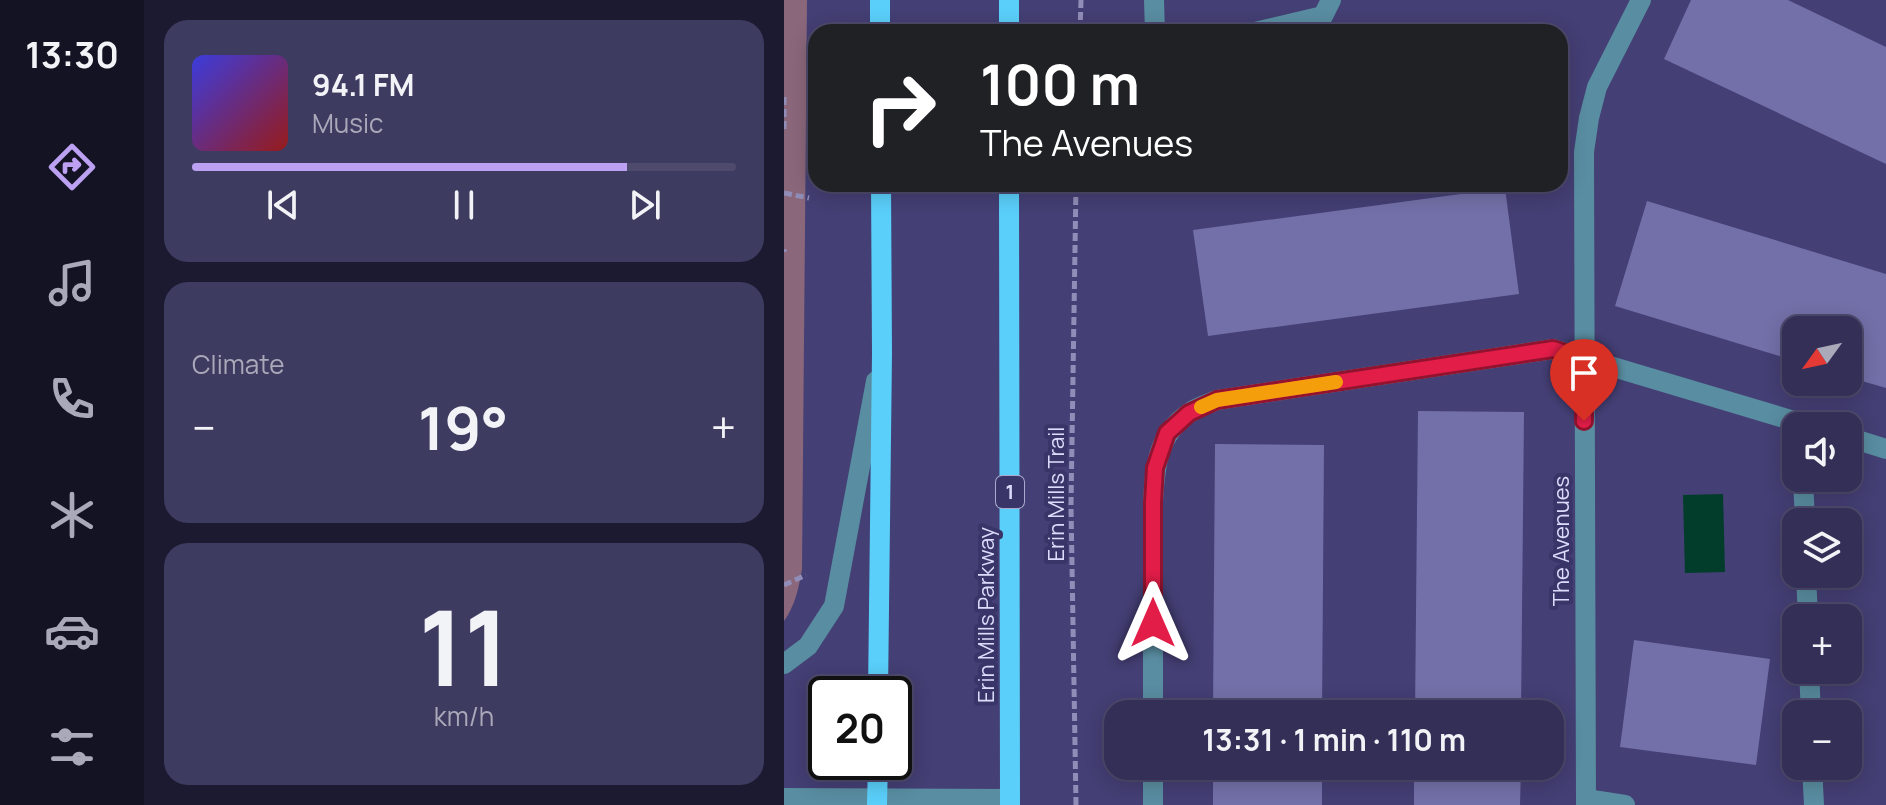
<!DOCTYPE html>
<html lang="en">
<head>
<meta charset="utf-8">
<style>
  body { margin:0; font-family:Manrope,sans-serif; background:#3e3b61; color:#f1f3f6; height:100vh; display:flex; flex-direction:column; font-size:30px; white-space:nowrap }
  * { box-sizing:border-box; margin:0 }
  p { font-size:26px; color:#a9a9ba }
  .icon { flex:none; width:44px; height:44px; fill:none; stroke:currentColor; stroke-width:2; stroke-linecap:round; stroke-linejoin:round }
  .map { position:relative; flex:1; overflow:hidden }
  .details { display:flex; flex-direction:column; gap:20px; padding:20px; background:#1c1a30; width:640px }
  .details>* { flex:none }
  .guide { position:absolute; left:24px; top:24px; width:760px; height:168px; border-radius:24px; box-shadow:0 4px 20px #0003,0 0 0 2px #4e4a6d; background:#202124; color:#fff; overflow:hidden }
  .needle { width:52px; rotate:237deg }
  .tools { position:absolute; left:998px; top:316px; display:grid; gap:16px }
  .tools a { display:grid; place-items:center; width:80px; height:80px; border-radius:16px; background:#332f57; box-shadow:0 4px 20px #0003,0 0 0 2px #4e4a6d; font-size:40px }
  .speed { position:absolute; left:24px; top:676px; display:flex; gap:16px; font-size:40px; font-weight:700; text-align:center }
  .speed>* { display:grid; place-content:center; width:104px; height:104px; border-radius:50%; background:#332f57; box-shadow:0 4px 20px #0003,0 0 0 2px #4e4a6d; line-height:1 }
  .speed .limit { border:4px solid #111; border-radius:12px; background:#fff; color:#111 }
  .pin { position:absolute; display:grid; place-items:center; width:68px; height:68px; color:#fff; margin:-82px -34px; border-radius:50% 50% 50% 0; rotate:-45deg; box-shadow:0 0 8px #0007 }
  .pin .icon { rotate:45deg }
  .me { position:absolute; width:88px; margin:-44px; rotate:0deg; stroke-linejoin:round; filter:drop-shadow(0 0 6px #0008) }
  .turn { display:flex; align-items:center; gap:28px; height:168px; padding:0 40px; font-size:36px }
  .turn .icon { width:104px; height:104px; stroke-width:2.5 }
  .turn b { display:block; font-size:56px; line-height:68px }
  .big { font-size:60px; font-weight:700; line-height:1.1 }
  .details .card { flex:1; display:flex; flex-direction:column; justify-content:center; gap:12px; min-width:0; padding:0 28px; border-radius:24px; background:#3e3b61 }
  .details .dial { align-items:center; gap:0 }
  .dial b { font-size:104px; line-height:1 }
  .song { display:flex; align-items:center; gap:24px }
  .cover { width:96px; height:96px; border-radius:12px; background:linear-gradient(135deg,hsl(240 70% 55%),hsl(0 70% 35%)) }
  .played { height:8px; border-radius:4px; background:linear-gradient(90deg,#bca0f2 80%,#4e4a6d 80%) }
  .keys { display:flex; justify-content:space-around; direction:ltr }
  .heat { display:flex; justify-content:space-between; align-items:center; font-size:44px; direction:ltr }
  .trip { position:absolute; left:320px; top:700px; width:460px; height:80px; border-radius:24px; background:#332f57; box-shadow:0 4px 20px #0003,0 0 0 2px #4e4a6d; font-weight:700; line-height:80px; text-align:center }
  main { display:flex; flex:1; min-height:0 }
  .tabs { display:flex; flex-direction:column; width:144px; justify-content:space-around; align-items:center; background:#141323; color:#a9a9ba }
  .tabs .icon { width:56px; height:56px }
  .tabs .current { color:#bca0f2 }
  .tabs b { font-size:36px; color:#f1f3f6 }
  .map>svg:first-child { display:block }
  .green { fill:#8b677b }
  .water { fill:#023d2b }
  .building { fill:#7370a9 }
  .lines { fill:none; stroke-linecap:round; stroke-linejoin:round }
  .path { stroke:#908eb8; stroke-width:5; stroke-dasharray:8 4; stroke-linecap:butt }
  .minor { stroke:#598da1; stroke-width:20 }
  .major { stroke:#5acffa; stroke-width:20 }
  .route-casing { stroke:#92132f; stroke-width:20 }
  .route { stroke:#e11d48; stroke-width:14 }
  .slow { stroke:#f59e0b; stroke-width:14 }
  .labels { text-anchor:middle; stroke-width:8; stroke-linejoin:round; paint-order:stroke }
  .shield { fill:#3a3568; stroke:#aba9cf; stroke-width:2 }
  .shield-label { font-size:20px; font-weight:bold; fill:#dbdbfb }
  .street-label { font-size:22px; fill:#dbdbfb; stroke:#3a3568 }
</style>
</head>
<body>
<main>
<nav class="tabs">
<b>13:30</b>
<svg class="icon current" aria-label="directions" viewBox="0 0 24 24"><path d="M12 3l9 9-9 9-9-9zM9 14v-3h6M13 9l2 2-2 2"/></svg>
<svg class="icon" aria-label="music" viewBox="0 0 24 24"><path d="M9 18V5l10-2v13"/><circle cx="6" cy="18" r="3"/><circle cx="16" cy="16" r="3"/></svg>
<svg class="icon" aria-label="phone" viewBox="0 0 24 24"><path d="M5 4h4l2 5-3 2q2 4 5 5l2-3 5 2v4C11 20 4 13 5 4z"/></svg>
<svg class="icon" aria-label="climate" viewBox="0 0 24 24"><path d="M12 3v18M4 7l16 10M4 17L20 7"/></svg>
<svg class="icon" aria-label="car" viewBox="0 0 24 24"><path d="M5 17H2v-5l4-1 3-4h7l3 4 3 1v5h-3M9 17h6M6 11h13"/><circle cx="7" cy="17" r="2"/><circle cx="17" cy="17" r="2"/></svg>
<svg class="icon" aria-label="filters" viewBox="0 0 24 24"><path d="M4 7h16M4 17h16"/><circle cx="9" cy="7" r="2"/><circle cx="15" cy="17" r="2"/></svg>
</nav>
<section class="details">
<div class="card">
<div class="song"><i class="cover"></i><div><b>94.1 FM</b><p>Music</p></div></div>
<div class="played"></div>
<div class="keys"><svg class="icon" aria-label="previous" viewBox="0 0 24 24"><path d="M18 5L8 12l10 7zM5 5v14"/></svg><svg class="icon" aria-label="pause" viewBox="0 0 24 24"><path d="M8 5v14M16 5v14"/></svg><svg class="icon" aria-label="next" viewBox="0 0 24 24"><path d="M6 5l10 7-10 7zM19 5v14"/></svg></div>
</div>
<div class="card"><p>Climate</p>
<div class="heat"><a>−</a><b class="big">19°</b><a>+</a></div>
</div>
<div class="card dial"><b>11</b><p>km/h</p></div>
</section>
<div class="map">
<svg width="1102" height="805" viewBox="0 0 1102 805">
  <rect width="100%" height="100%" fill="#443f74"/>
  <path class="green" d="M0,0H23L18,569C15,587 11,606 0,621Z"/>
  <polygon class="water" points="939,494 941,572 901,573 899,495"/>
  <g class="building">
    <polygon points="907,0 1004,0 1102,47 1102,164 880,59"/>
    <polygon points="721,188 735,294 424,336 409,230"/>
    <polygon points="863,201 1102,274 1102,388 1064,377 1064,330 1012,330 1012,361 831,306"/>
    <polygon points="634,411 740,412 737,714 631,714"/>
    <polygon points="431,444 540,445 538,714 429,714"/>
    <polygon points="850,640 986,659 972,765 836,747"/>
    <rect x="429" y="766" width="109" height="39"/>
    <polygon points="630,766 737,766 736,805 630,805"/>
  </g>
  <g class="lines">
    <g class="path">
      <polyline points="296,32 297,0"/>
      <polyline points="0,97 0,129"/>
      <polyline points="0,193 25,198"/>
      <polyline points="0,249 0,252"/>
      <polyline points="0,585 22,575"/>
      <polyline points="292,805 287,505 292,184"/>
    </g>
    <g class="minor">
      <polyline points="370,0 371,32"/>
      <polyline points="471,32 539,16 547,0"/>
      <polyline points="1064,437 1102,449"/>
      <polyline points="1019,478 1021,522"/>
      <polyline points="1022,574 1024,618"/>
      <polyline points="0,664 24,646 50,606 92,381"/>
      <polyline points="1025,670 1027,714"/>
      <path d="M369,714V502C371,467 373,435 405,413C413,407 424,404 433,400L769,349L1027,426"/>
      <polyline points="1028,766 1030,805"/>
      <polyline points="0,798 226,799"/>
      <polyline points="802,799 841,805"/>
      <polyline points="369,805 369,766"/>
      <polyline points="802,805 800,152 805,118 813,87 857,0"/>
    </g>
    <g class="major">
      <polyline points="96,0 96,32"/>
      <polyline points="225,32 225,0"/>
      <polyline points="225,184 226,805"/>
      <polyline points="94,694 98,353 97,184"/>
      <polyline points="93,805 94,762"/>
    </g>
  </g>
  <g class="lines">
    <g class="route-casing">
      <polyline id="route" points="369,623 369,502 371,468 383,433 405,413 433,400 769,349 800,359 800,421"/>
    </g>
    <use href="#route" class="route"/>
    <polyline class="slow" points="417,407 433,400 552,382"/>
  </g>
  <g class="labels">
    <rect class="shield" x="212" y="476" width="28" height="32" rx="6"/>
    <g class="shield-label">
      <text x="226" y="499">1</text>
    </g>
    <g class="street-label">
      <text transform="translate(272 494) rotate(-90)" y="8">Erin Mills Trail</text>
      <text transform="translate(777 541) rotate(-90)" y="8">The Avenues</text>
      <text transform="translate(202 615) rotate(-90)" y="8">Erin Mills Parkway</text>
    </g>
  </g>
</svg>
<div class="tools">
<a><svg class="needle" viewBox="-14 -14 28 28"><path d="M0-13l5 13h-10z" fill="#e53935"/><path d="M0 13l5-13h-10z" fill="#a9a9ba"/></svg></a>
<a><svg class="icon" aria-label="sound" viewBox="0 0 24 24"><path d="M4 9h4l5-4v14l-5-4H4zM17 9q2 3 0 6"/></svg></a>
<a><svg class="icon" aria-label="layers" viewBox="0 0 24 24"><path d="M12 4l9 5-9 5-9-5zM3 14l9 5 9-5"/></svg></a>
<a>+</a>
<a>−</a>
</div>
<div class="speed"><div class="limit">20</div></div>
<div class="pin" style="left:800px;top:421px;background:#d93025"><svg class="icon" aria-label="arrive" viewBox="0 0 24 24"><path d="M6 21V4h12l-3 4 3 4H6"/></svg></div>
<svg class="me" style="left:369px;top:623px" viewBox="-20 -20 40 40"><path d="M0-17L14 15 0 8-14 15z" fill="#e11d48" stroke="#fff" stroke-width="4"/></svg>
<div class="trip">13:31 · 1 min · 110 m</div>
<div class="guide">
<div class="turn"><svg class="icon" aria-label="right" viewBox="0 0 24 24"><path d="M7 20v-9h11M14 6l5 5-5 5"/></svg><div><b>100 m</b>The Avenues</div></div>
</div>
</div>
</main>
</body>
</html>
